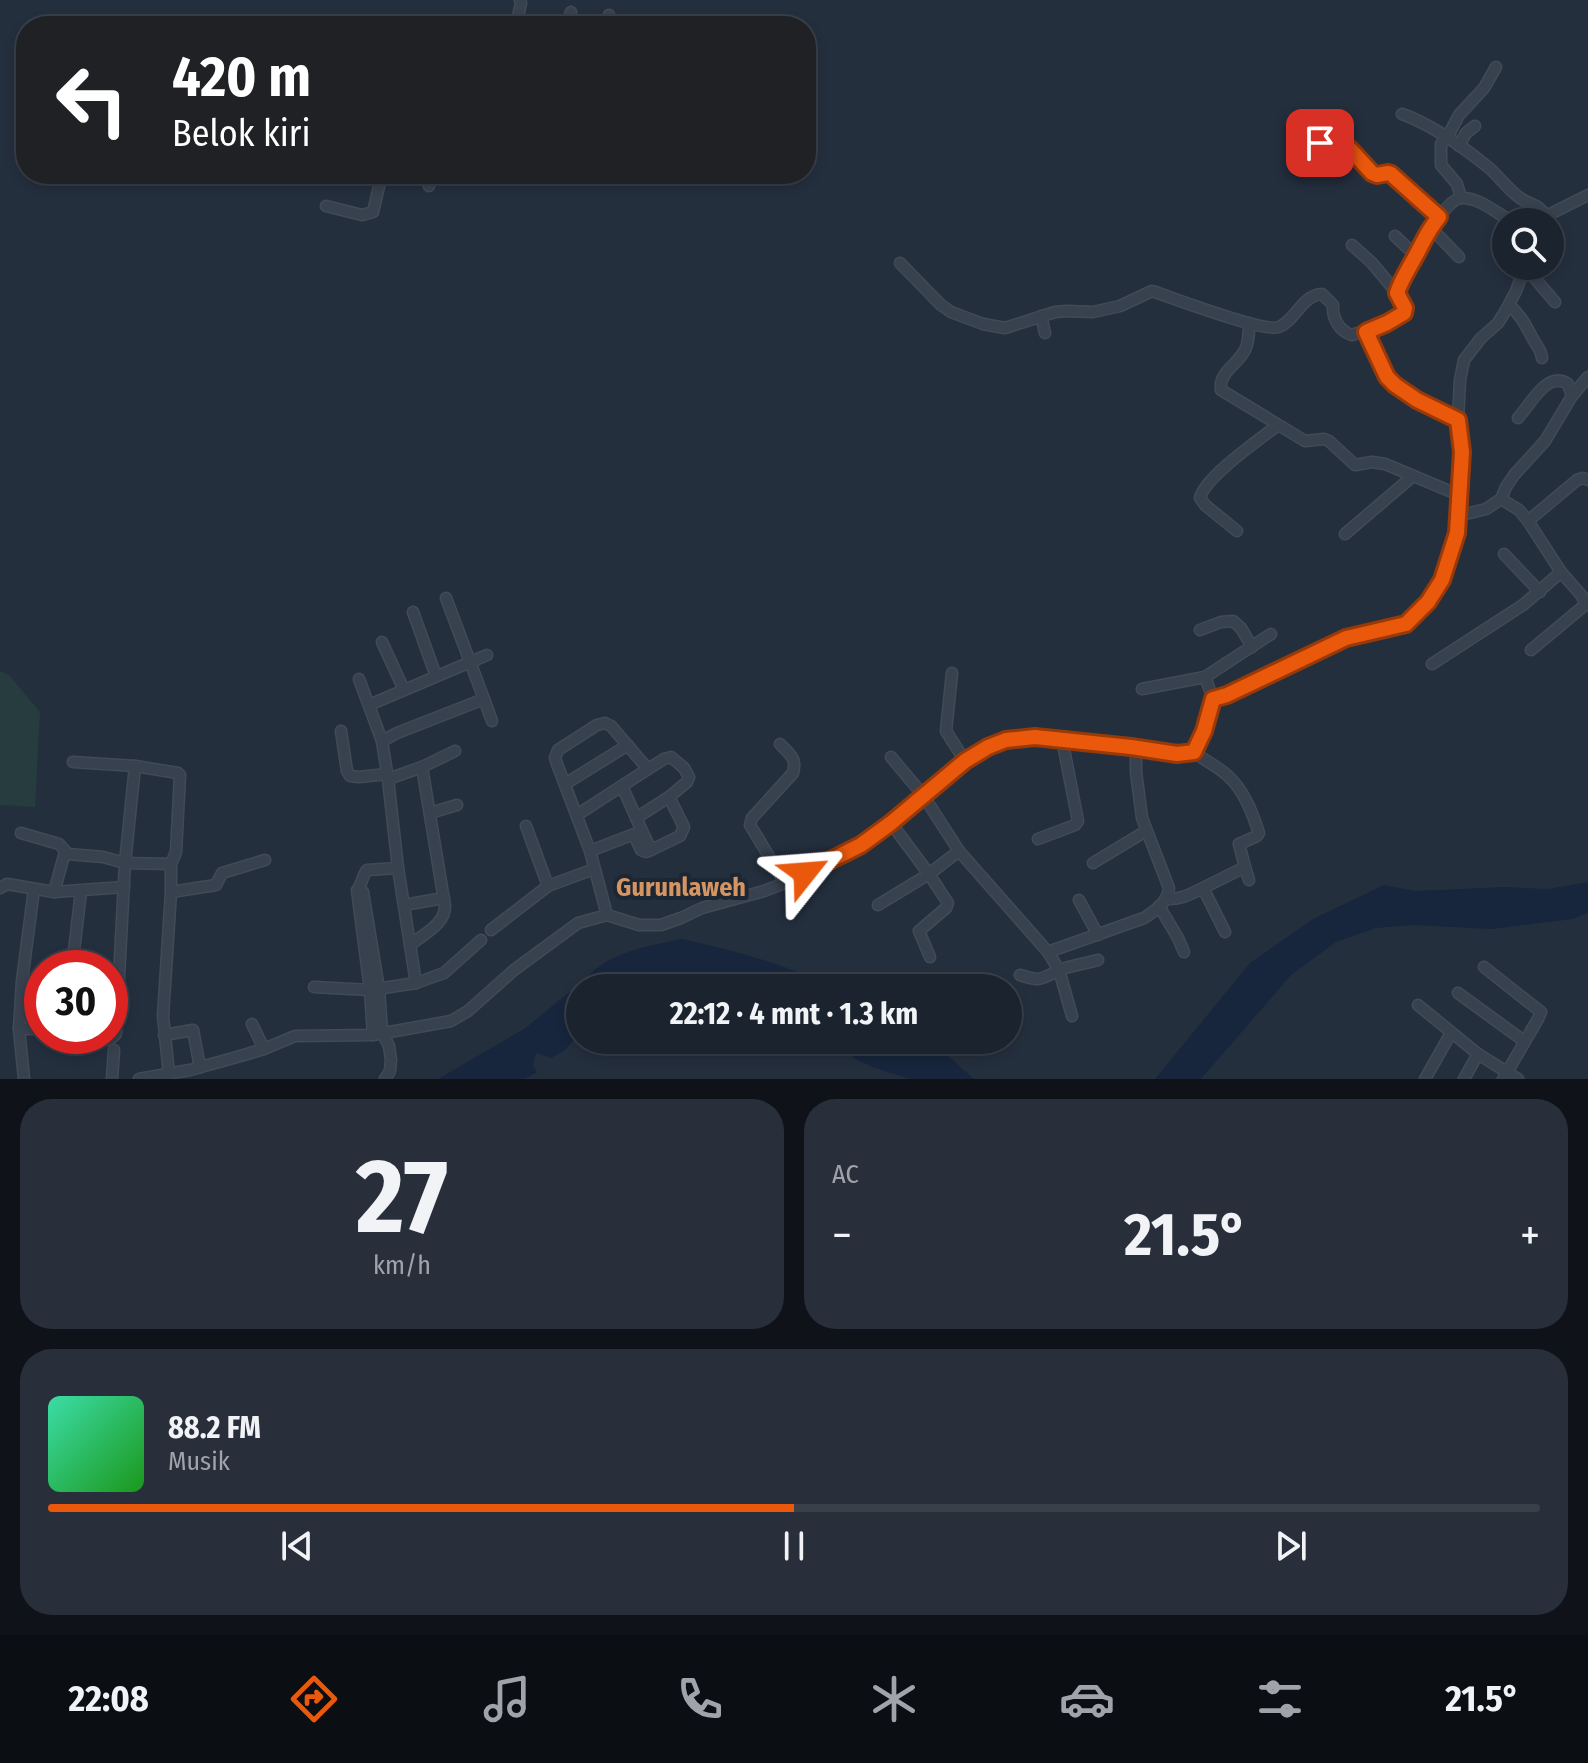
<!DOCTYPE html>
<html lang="id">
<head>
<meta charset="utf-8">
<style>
  body { margin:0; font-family:"Fira Sans Condensed",sans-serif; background:#282f3a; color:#f1f3f6; height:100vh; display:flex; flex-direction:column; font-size:30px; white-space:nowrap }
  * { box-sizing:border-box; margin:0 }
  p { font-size:26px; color:#a0a4aa }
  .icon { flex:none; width:44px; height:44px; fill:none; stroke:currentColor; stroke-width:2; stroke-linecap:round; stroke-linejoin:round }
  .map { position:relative; height:1079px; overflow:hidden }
  .details { display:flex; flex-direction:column; gap:20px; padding:20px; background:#0f1319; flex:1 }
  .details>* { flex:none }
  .top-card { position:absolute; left:16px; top:16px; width:800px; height:168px; border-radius:32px; box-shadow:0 4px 12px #0003,0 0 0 2px #39404a; background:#202124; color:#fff; overflow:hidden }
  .buttons { position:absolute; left:1492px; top:208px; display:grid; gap:16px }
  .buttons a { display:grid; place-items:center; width:72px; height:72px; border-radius:50%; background:#1b232e; box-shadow:0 4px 12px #0003,0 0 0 2px #39404a; font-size:40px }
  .speed { position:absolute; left:24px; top:950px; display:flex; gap:16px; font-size:40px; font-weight:700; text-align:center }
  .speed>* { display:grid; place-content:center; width:104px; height:104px; border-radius:50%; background:#1b232e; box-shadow:0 4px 12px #0003,0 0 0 2px #39404a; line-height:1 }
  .speed .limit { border:12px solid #d22; background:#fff; color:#111 }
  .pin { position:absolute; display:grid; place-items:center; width:68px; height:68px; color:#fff; margin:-34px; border-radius:16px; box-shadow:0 4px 12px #0006 }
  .me { position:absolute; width:88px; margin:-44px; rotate:62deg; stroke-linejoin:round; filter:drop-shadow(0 0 6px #0008) }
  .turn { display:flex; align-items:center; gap:28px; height:168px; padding:0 24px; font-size:36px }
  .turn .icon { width:104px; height:104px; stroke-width:2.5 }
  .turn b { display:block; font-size:56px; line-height:68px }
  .big { font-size:60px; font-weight:700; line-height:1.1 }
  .details .widget { flex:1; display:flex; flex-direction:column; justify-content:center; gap:12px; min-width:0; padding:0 28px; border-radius:32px; background:#282f3a }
  .details .dial { align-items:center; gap:0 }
  .dial b { font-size:104px; line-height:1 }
  .song { display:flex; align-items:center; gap:24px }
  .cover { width:96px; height:96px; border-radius:12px; background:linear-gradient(135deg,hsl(160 70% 55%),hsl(120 70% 35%)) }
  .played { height:8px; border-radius:4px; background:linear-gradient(90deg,#ea580c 50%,#39404a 50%) }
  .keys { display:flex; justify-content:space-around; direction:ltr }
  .heat { display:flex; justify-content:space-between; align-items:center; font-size:44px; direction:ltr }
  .details .tiles { flex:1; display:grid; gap:20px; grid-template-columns:1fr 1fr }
  .widget:last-child { grid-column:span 2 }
  .trip { position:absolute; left:566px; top:974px; width:456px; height:80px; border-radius:40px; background:#1b232e; box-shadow:0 4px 12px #0003,0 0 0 2px #39404a; font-weight:700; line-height:80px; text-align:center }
  .tabs { display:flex; height:128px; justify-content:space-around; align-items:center; background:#0b0e12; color:#a0a4aa }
  .tabs .icon { width:56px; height:56px }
  .tabs .active { color:#ea580c }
  .tabs b { font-size:36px; color:#f1f3f6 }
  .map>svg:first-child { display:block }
  .green { fill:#263c3f }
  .water { fill:#17263c }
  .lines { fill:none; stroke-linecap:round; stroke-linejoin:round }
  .minor-casing { stroke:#414a57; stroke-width:13 }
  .minor { stroke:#38414e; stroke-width:10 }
  .route-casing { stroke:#983908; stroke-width:20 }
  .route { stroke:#ea580c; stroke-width:14 }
  .labels { text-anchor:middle; stroke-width:8; stroke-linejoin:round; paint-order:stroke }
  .quarter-label { font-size:26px; font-weight:bold; fill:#d59563; stroke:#1d2633 }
</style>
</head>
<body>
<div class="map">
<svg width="1588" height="1079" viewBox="0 0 1588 1079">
  <rect width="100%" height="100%" fill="#242f3e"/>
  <polygon class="green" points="0,671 9,675 40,712 35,807 0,805"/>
  <g class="water">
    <polygon points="1588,882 1588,913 1573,919 1491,929 1412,925 1376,928 1336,942 1291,975 1201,1079 1155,1079 1250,963 1313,919 1384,885 1415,891 1505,887 1548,889"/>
    <path d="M682,939C733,951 784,962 829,988H729L704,977L662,972L644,974L621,988H580V1033L565,1050L551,1058L536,1053L533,1066L537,1072L525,1079H438L524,1029L587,978C609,951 650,946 682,939Z"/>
    <polygon points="833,1040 930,1040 974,1079 909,1079 875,1068 857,1060"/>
  </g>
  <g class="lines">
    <g class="minor-casing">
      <g id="minor">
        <polyline points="518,19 539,26"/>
        <polyline points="516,26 521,3 520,0"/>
        <polyline points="566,26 571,12"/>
        <polyline points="606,26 609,15"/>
        <path d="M1402,114C1433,125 1462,146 1488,167C1499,176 1508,190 1520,198C1532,206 1535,202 1546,215"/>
        <polyline points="1459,146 1466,133 1475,126"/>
        <path d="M1313,162L1320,143L1323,141C1349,143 1357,157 1374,174H1391L1439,217"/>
        <polyline points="570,176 570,174"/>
        <polyline points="429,186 433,174"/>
        <polyline points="1461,198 1457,184 1441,165 1441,144 1447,138 1459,115 1484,88 1496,67"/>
        <polyline points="326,206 362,215 373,212 382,174"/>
        <polyline points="1534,222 1588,195"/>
        <polyline points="1431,228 1459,257"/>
        <polyline points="1395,236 1416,256"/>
        <polyline points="1352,245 1372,263 1397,293"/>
        <path d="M900,263L941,305L951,312L983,324L1005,328L1055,312L1067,311L1093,312L1120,306L1152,291C1173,298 1264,333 1279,327C1296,320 1302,295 1322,294L1333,305C1332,318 1339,331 1352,335L1387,323L1404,313L1405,308L1397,293C1403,275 1443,197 1462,198C1481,198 1497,214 1513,222"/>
        <polyline points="1525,267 1555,302"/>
        <path d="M1509,305C1521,315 1526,326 1533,339C1537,347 1541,349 1542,358"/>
        <polyline points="1041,316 1045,333"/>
        <path d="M1249,323C1249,332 1249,342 1245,350C1238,364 1218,373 1221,390L1305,441L1324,439L1329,441L1355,465L1372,462L1385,464L1459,495"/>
        <polyline points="1366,332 1387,377 1395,385 1417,400 1458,420"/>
        <path d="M1518,418C1531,404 1547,370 1568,384L1572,396"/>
        <polyline points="1501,499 1519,510 1528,521 1561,572 1582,596 1585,605 1531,650"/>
        <polyline points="1458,516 1486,509 1501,499 1506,487 1514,475 1545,441 1572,396 1588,377"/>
        <polyline points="1528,521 1577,480 1583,478 1588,480"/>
        <path d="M1237,531L1205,505L1200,498C1205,477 1260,439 1278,425"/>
        <polyline points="1345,534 1413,476"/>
        <polyline points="1504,554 1540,592"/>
        <polyline points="413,612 436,676"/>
        <polyline points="1200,630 1221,622 1233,621 1241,628 1252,647"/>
        <polyline points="382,642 404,690"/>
        <polyline points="1432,664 1523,605 1561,572"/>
        <polyline points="952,673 946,731 965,761"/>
        <polyline points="1205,677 1271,634"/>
        <polyline points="359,679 382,741 388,779 398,868 416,983"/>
        <polyline points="1142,689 1205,677 1213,699"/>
        <polyline points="484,699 492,721"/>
        <polyline points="369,705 487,655"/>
        <polyline points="341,731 347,771 350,776 359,777 387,774"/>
        <polyline points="382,741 397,733 484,699 446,598"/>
        <path d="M780,744C790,755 797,758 793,773L752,818L750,825L785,883"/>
        <path d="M1194,752C1204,760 1217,766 1227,775C1244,790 1252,812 1259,833L1257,836L1239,844L1245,867L1203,888L1225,932"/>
        <polyline points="891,757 923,795 959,851 1048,952 1059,970 1072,1016"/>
        <polyline points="73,762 135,766 125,863 116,1034 109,1040 78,1036"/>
        <polyline points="135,766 178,773 180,775 176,852 171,864 171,892 163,1016 169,1074"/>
        <polyline points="388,779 422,767 455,751"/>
        <polyline points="565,784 628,745"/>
        <polyline points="430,813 457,805"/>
        <polyline points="577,815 648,769 664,759 671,757 684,768 689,777 687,782 669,797"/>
        <polyline points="636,818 669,797 684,827 680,836 651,850 642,831"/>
        <polyline points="891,823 929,874 948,903 946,908 919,931 930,957"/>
        <polyline points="526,826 548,886"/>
        <polyline points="21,833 59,844 68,854 103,857 125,863 171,864"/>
        <polyline points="634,835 641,850 646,852 651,850"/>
        <polyline points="1038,839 1075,825 1078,821 1062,739"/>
        <polyline points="590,851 642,831 622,786"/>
        <polyline points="1093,863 1146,831"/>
        <polyline points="1245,867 1249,880"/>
        <polyline points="0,888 7,884 54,892 124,887"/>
        <polyline points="54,892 65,852"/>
        <polyline points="171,892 216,885 222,873 265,860"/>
        <polyline points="363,892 379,989 382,1032 389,1046 391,1060 390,1071 385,1079"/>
        <path d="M1166,899C1180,900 1191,894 1203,888"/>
        <polyline points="1079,900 1098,935"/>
        <polyline points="404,905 444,898"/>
        <polyline points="878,905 929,874 959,851"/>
        <polyline points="1159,906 1178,938 1184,952"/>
        <polyline points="607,915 590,851 557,764 555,758 558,750 597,725 605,723 611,726 648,769"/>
        <polyline points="491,930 548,886 594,869"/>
        <path d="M410,945C423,934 445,925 445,906L422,767"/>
        <path d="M1048,952L1144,918C1155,911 1168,902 1169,888L1142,818L1136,772V747"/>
        <polyline points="1484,967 1541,1012 1538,1019 1503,1079"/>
        <polyline points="72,968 81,891"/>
        <path d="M1020,975C1041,982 1040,979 1058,971C1070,965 1085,964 1098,960"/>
        <polyline points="314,987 370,990 416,983 444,973 481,940"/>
        <polyline points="1458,993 1524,1041"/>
        <polyline points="1418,1005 1478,1054 1518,1079"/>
        <polyline points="252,1024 264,1049"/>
        <polyline points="19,1029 42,1029"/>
        <polyline points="164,1035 193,1030 200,1067"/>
        <path d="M373,1035L370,990L357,890C362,885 362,876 367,870L398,868"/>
        <polyline points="24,1079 19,1029 22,981 34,889"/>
        <polyline points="112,1079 114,1050"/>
        <path d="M139,1079L190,1070L237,1057L264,1049L295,1036L373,1035L451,1021L468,1011L514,970L578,923L607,915L639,925H661L681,918L702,908L764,891L785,883L861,845L891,823L965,761L988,747L1006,740L1035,737L1131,747L1177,754L1194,752C1205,737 1208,717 1213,699L1227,695L1346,638L1406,624L1428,602L1442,580L1457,533L1462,452L1458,420L1460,380L1464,360L1481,338L1498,323L1506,310L1516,291L1525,266"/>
        <polyline points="1425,1079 1451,1033"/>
        <polyline points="1464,1079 1478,1054"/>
      </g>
    </g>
    <use href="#minor" class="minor"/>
  </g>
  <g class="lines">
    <g class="route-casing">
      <path id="route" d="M805,873L861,845L891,823L965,761L988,747L1006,740L1035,737L1131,747L1177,754L1194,752L1204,731L1213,699L1227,695L1346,638L1406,624L1428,602L1442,580L1457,533L1462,452L1458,420L1417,400L1395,385L1387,377L1366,332L1387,323L1404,313L1405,308L1397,293C1401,280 1408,270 1415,257C1424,241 1426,233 1439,217L1391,174L1388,173L1377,175L1372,173L1350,149L1327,141L1320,143"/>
    </g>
    <use href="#route" class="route"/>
  </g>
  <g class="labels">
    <g class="quarter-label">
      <text x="681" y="896">Gurunlaweh</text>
    </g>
  </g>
</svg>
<div class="buttons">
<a><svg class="icon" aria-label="search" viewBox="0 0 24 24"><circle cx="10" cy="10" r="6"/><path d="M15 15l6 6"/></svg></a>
</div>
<div class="speed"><div class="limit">30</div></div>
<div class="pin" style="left:1320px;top:143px;background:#d93025"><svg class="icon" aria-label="arrive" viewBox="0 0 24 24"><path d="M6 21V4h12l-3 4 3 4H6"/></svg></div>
<svg class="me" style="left:805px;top:873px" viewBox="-20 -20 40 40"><path d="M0-17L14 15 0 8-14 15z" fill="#ea580c" stroke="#fff" stroke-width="4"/></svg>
<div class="trip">22:12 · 4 mnt · 1.3 km</div>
<div class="top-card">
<div class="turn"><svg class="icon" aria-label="left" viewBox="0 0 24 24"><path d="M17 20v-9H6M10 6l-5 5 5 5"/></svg><div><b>420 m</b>Belok kiri</div></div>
</div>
</div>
<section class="details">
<div class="tiles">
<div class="widget dial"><b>27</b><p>km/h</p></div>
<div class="widget"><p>AC</p>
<div class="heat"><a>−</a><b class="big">21.5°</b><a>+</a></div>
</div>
<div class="widget">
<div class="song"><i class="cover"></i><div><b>88.2 FM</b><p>Musik</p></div></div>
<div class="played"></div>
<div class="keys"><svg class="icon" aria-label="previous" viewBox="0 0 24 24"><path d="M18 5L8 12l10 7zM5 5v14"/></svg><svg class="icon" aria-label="pause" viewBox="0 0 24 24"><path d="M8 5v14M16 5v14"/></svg><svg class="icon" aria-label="next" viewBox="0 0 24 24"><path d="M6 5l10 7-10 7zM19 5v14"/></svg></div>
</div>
</div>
</section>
<nav class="tabs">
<b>22:08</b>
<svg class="icon active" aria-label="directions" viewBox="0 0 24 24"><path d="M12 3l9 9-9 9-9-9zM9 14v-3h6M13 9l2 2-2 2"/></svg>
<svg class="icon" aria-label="music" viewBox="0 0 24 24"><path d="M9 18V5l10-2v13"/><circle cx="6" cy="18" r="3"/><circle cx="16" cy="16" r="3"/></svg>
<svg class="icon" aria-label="phone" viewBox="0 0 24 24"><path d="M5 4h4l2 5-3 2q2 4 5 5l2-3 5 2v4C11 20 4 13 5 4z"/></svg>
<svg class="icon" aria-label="climate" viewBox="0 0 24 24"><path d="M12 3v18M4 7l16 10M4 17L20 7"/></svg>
<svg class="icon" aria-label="car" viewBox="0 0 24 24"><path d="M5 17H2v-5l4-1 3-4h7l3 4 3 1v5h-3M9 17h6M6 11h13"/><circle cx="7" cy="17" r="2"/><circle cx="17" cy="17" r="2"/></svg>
<svg class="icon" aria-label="filters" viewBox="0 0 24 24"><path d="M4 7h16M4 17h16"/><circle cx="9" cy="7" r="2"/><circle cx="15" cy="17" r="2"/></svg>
<b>21.5°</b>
</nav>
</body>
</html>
